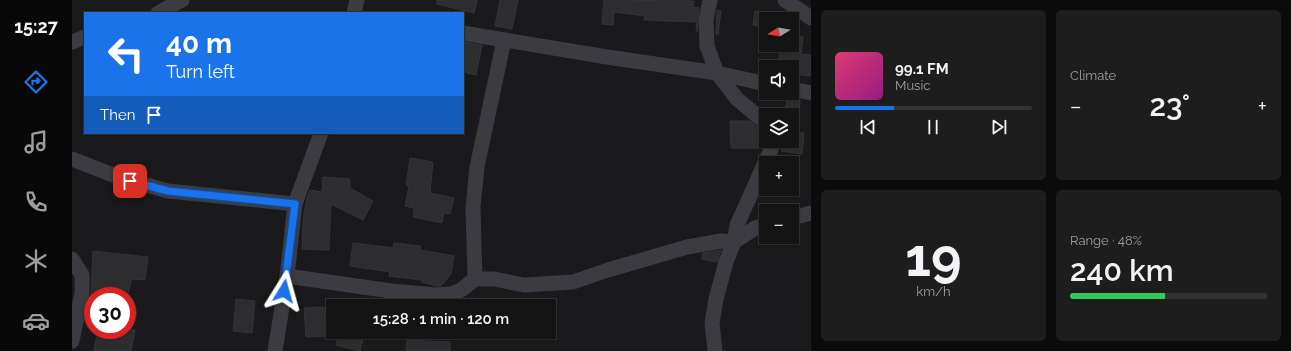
<!DOCTYPE html>
<html lang="en">
<head>
<meta charset="utf-8">
<style>
  body { margin:0; font-family:Raleway,sans-serif; background:#1d1d1e; color:#f1f3f6; height:100vh; display:flex; flex-direction:column; font-size:15px; white-space:nowrap }
  * { box-sizing:border-box; margin:0 }
  p { font-size:13px; color:#9d9ea0 }
  .icon { flex:none; width:22px; height:22px; fill:none; stroke:currentColor; stroke-width:2; stroke-linecap:round; stroke-linejoin:round }
  .map { position:relative; flex:1; overflow:hidden }
  .drawer { display:flex; flex-direction:column; gap:10px; padding:10px; background:#0b0b0c; width:480px }
  .drawer>* { flex:none }
  .banner { position:absolute; left:12px; top:12px; width:380px; height:122px; border-radius:0px; box-shadow:0 1px 3px #0004,0 0 0 1px #333334; background:#1a73e8; color:#fff; overflow:hidden }
  .needle { width:26px; rotate:259deg }
  .buttons { position:absolute; left:687px; top:12px; display:grid; gap:8px }
  .buttons a { display:grid; place-items:center; width:40px; height:40px; border-radius:0px; background:#141415; box-shadow:0 1px 3px #0004,0 0 0 1px #333334; font-size:20px }
  .speed { position:absolute; left:12px; top:287px; display:flex; gap:8px; font-size:20px; font-weight:700; text-align:center }
  .speed>* { display:grid; place-content:center; width:52px; height:52px; border-radius:50%; background:#141415; box-shadow:0 1px 3px #0004,0 0 0 1px #333334; line-height:1 }
  .speed .limit { border:6px solid #d22; background:#fff; color:#111 }
  .pin { position:absolute; display:grid; place-items:center; width:34px; height:34px; color:#fff; margin:-17px; border-radius:8px; box-shadow:0 2px 6px #0006 }
  .me { position:absolute; width:44px; margin:-22px; rotate:8deg; stroke-linejoin:round; filter:drop-shadow(0 0 3px #0008) }
  .turn { display:flex; align-items:center; gap:14px; height:84px; padding:0 16px; font-size:18px }
  .turn .icon { width:52px; height:52px; stroke-width:2.5 }
  .turn b { display:block; font-size:28px; line-height:34px }
  .then { display:flex; align-items:center; height:38px; padding:0 16px; background:#0003; gap:8px; font-size:15px }
  .big { font-size:30px; font-weight:600; line-height:1.1 }
  .drawer .tile { flex:1; display:flex; flex-direction:column; justify-content:center; gap:6px; min-width:0; padding:0 14px; border-radius:6px; background:#1d1d1e }
  .drawer .dial { align-items:center; gap:0 }
  .dial b { font-size:52px; line-height:1 }
  .song { display:flex; align-items:center; gap:12px }
  .cover { width:48px; height:48px; border-radius:6px; background:linear-gradient(135deg,hsl(340 70% 55%),hsl(310 70% 35%)) }
  .played { height:4px; border-radius:2px; background:linear-gradient(90deg,#1a73e8 30%,#333334 30%) }
  .keys { display:flex; justify-content:space-around; direction:ltr }
  .heat { display:flex; justify-content:space-between; align-items:center; font-size:22px; direction:ltr }
  .charge { height:6px; border-radius:3px; background:linear-gradient(90deg,#34c759 48%,#333334 0) }
  .drawer .tiles { flex:1; display:grid; gap:10px; grid-template-columns:repeat(2,1fr) }
  .trip { position:absolute; left:254px; top:299px; width:230px; height:40px; border-radius:0px; background:#141415; box-shadow:0 1px 3px #0004,0 0 0 1px #333334; font-weight:600; line-height:40px; text-align:center }
  main { display:flex; flex:1; min-height:0 }
  .dock { display:flex; flex-direction:column; width:72px; justify-content:space-around; align-items:center; background:#080808; color:#9d9ea0 }
  .dock .icon { width:28px; height:28px }
  .dock .selected { color:#1a73e8 }
  .dock b { font-size:18px; color:#f1f3f6 }
  .map>svg:first-child { display:block }
  .building { fill:#2d2d30; stroke:#343438 }
  .lines { fill:none; stroke-linecap:round; stroke-linejoin:round }
  .minor { stroke:#3b3b41; stroke-width:15 }
  .route-casing { stroke:#114b97; stroke-width:10 }
  .route { stroke:#1a73e8; stroke-width:7 }
</style>
</head>
<body>
<main>
<nav class="dock">
<b>15:27</b>
<svg class="icon selected" aria-label="directions" viewBox="0 0 24 24"><path d="M12 3l9 9-9 9-9-9zM9 14v-3h6M13 9l2 2-2 2"/></svg>
<svg class="icon" aria-label="music" viewBox="0 0 24 24"><path d="M9 18V5l10-2v13"/><circle cx="6" cy="18" r="3"/><circle cx="16" cy="16" r="3"/></svg>
<svg class="icon" aria-label="phone" viewBox="0 0 24 24"><path d="M5 4h4l2 5-3 2q2 4 5 5l2-3 5 2v4C11 20 4 13 5 4z"/></svg>
<svg class="icon" aria-label="climate" viewBox="0 0 24 24"><path d="M12 3v18M4 7l16 10M4 17L20 7"/></svg>
<svg class="icon" aria-label="car" viewBox="0 0 24 24"><path d="M5 17H2v-5l4-1 3-4h7l3 4 3 1v5h-3M9 17h6M6 11h13"/><circle cx="7" cy="17" r="2"/><circle cx="17" cy="17" r="2"/></svg>
</nav>
<div class="map">
<svg width="739" height="351" viewBox="0 0 739 351">
  <rect width="100%" height="100%" fill="#1a1a1c"/>
  <g class="building">
    <polygon points="365,0 405,0 402,13 365,4"/>
    <polygon points="428,0 446,0 440,29 423,26"/>
    <polygon points="532,0 622,1 621,7 627,8 625,32 624,31 625,22 572,20 573,16 542,12 541,25 530,24"/>
    <polygon points="645,10 649,11 646,35 644,34"/>
    <polygon points="683,11 694,12 694,27 681,25"/>
    <polygon points="720,35 731,37 729,54 739,55 739,76 720,74 720,67 706,67 708,45 720,45"/>
    <polygon points="391,42 410,45 404,75 391,72"/>
    <polygon points="715,96 728,100 727,115 713,115"/>
    <polygon points="658,121 678,121 691,131 690,148 659,148"/>
    <polygon points="720,132 732,133 730,154 709,151 710,141 720,141"/>
    <polygon points="338,158 361,162 358,193 382,198 378,214 372,213 370,223 341,217 342,208 333,206 337,186 334,185"/>
    <polygon points="251,177 278,179 278,188 301,201 291,220 259,204 257,250 230,249 231,220 235,198 238,190 250,192"/>
    <polygon points="281,243 321,248 322,243 349,246 348,250 382,256 379,274 369,286 364,286 350,282 350,280 317,276 318,272 278,266"/>
    <polygon points="649,250 645,262 630,259 631,253"/>
    <polygon points="21,251 76,257 73,280 60,279 55,296 19,296"/>
    <polygon points="164,299 183,301 180,333 161,331"/>
    <polygon points="252,307 254,336 234,337 232,308"/>
    <polygon points="26,330 63,330 59,351 22,351"/>
    <polygon points="267,332 293,332 288,351 264,345"/>
    <polygon points="335,340 378,342 378,351 334,351"/>
  </g>
  <g class="lines">
    <g class="minor">
      <polyline points="638,0 634,20 635,46 645,73 665,99 694,123"/>
      <polyline points="713,0 739,18"/>
      <polyline points="86,13 110,0"/>
      <polyline points="282,13 285,0"/>
      <polyline points="391,33 535,57 645,73 694,84"/>
      <polyline points="0,42 13,37"/>
      <polyline points="720,89 739,93"/>
      <polyline points="0,159 46,177 96,191 223,204"/>
      <polyline points="720,218 739,213"/>
      <polyline points="0,259 10,275 10,293 0,341"/>
      <polyline points="215,276 319,291 364,295 379,294 389,290 403,279 422,279 452,285 501,282 536,270 615,247 649,241 662,242 683,228 694,225"/>
      <polyline points="403,279 401,207 405,167 432,40"/>
      <polyline points="203,351 215,276 223,204 249,133"/>
      <polyline points="643,351 640,323 644,299 654,262 662,242 665,225 700,147 701,141"/>
    </g>
  </g>
  <g class="lines">
    <g class="route-casing">
      <polyline id="route" points="58,181 96,191 223,204 212,291"/>
    </g>
    <use href="#route" class="route"/>
  </g>
</svg>
<div class="buttons">
<a><svg class="needle" viewBox="-14 -14 28 28"><path d="M0-13l5 13h-10z" fill="#e53935"/><path d="M0 13l5-13h-10z" fill="#9d9ea0"/></svg></a>
<a><svg class="icon" aria-label="sound" viewBox="0 0 24 24"><path d="M4 9h4l5-4v14l-5-4H4zM17 9q2 3 0 6"/></svg></a>
<a><svg class="icon" aria-label="layers" viewBox="0 0 24 24"><path d="M12 4l9 5-9 5-9-5zM3 14l9 5 9-5"/></svg></a>
<a>+</a>
<a>−</a>
</div>
<div class="speed"><div class="limit">30</div></div>
<div class="pin" style="left:58px;top:181px;background:#d93025"><svg class="icon" aria-label="arrive" viewBox="0 0 24 24"><path d="M6 21V4h12l-3 4 3 4H6"/></svg></div>
<svg class="me" style="left:212px;top:291px" viewBox="-20 -20 40 40"><path d="M0-17L14 15 0 8-14 15z" fill="#1a73e8" stroke="#fff" stroke-width="4"/></svg>
<div class="trip">15:28 · 1 min · 120 m</div>
<div class="banner">
<div class="turn"><svg class="icon" aria-label="left" viewBox="0 0 24 24"><path d="M17 20v-9H6M10 6l-5 5 5 5"/></svg><div><b>40 m</b>Turn left</div></div>
<div class="then">Then<svg class="icon" aria-label="arrive" viewBox="0 0 24 24"><path d="M6 21V4h12l-3 4 3 4H6"/></svg></div>
</div>
</div>
<section class="drawer">
<div class="tiles">
<div class="tile">
<div class="song"><i class="cover"></i><div><b>99.1 FM</b><p>Music</p></div></div>
<div class="played"></div>
<div class="keys"><svg class="icon" aria-label="previous" viewBox="0 0 24 24"><path d="M18 5L8 12l10 7zM5 5v14"/></svg><svg class="icon" aria-label="pause" viewBox="0 0 24 24"><path d="M8 5v14M16 5v14"/></svg><svg class="icon" aria-label="next" viewBox="0 0 24 24"><path d="M6 5l10 7-10 7zM19 5v14"/></svg></div>
</div>
<div class="tile"><p>Climate</p>
<div class="heat"><a>−</a><b class="big">23°</b><a>+</a></div>
</div>
<div class="tile dial"><b>19</b><p>km/h</p></div>
<div class="tile"><p>Range · 48%</p><b class="big">240 km</b><div class="charge"></div></div>
</div>
</section>
</main>
</body>
</html>
